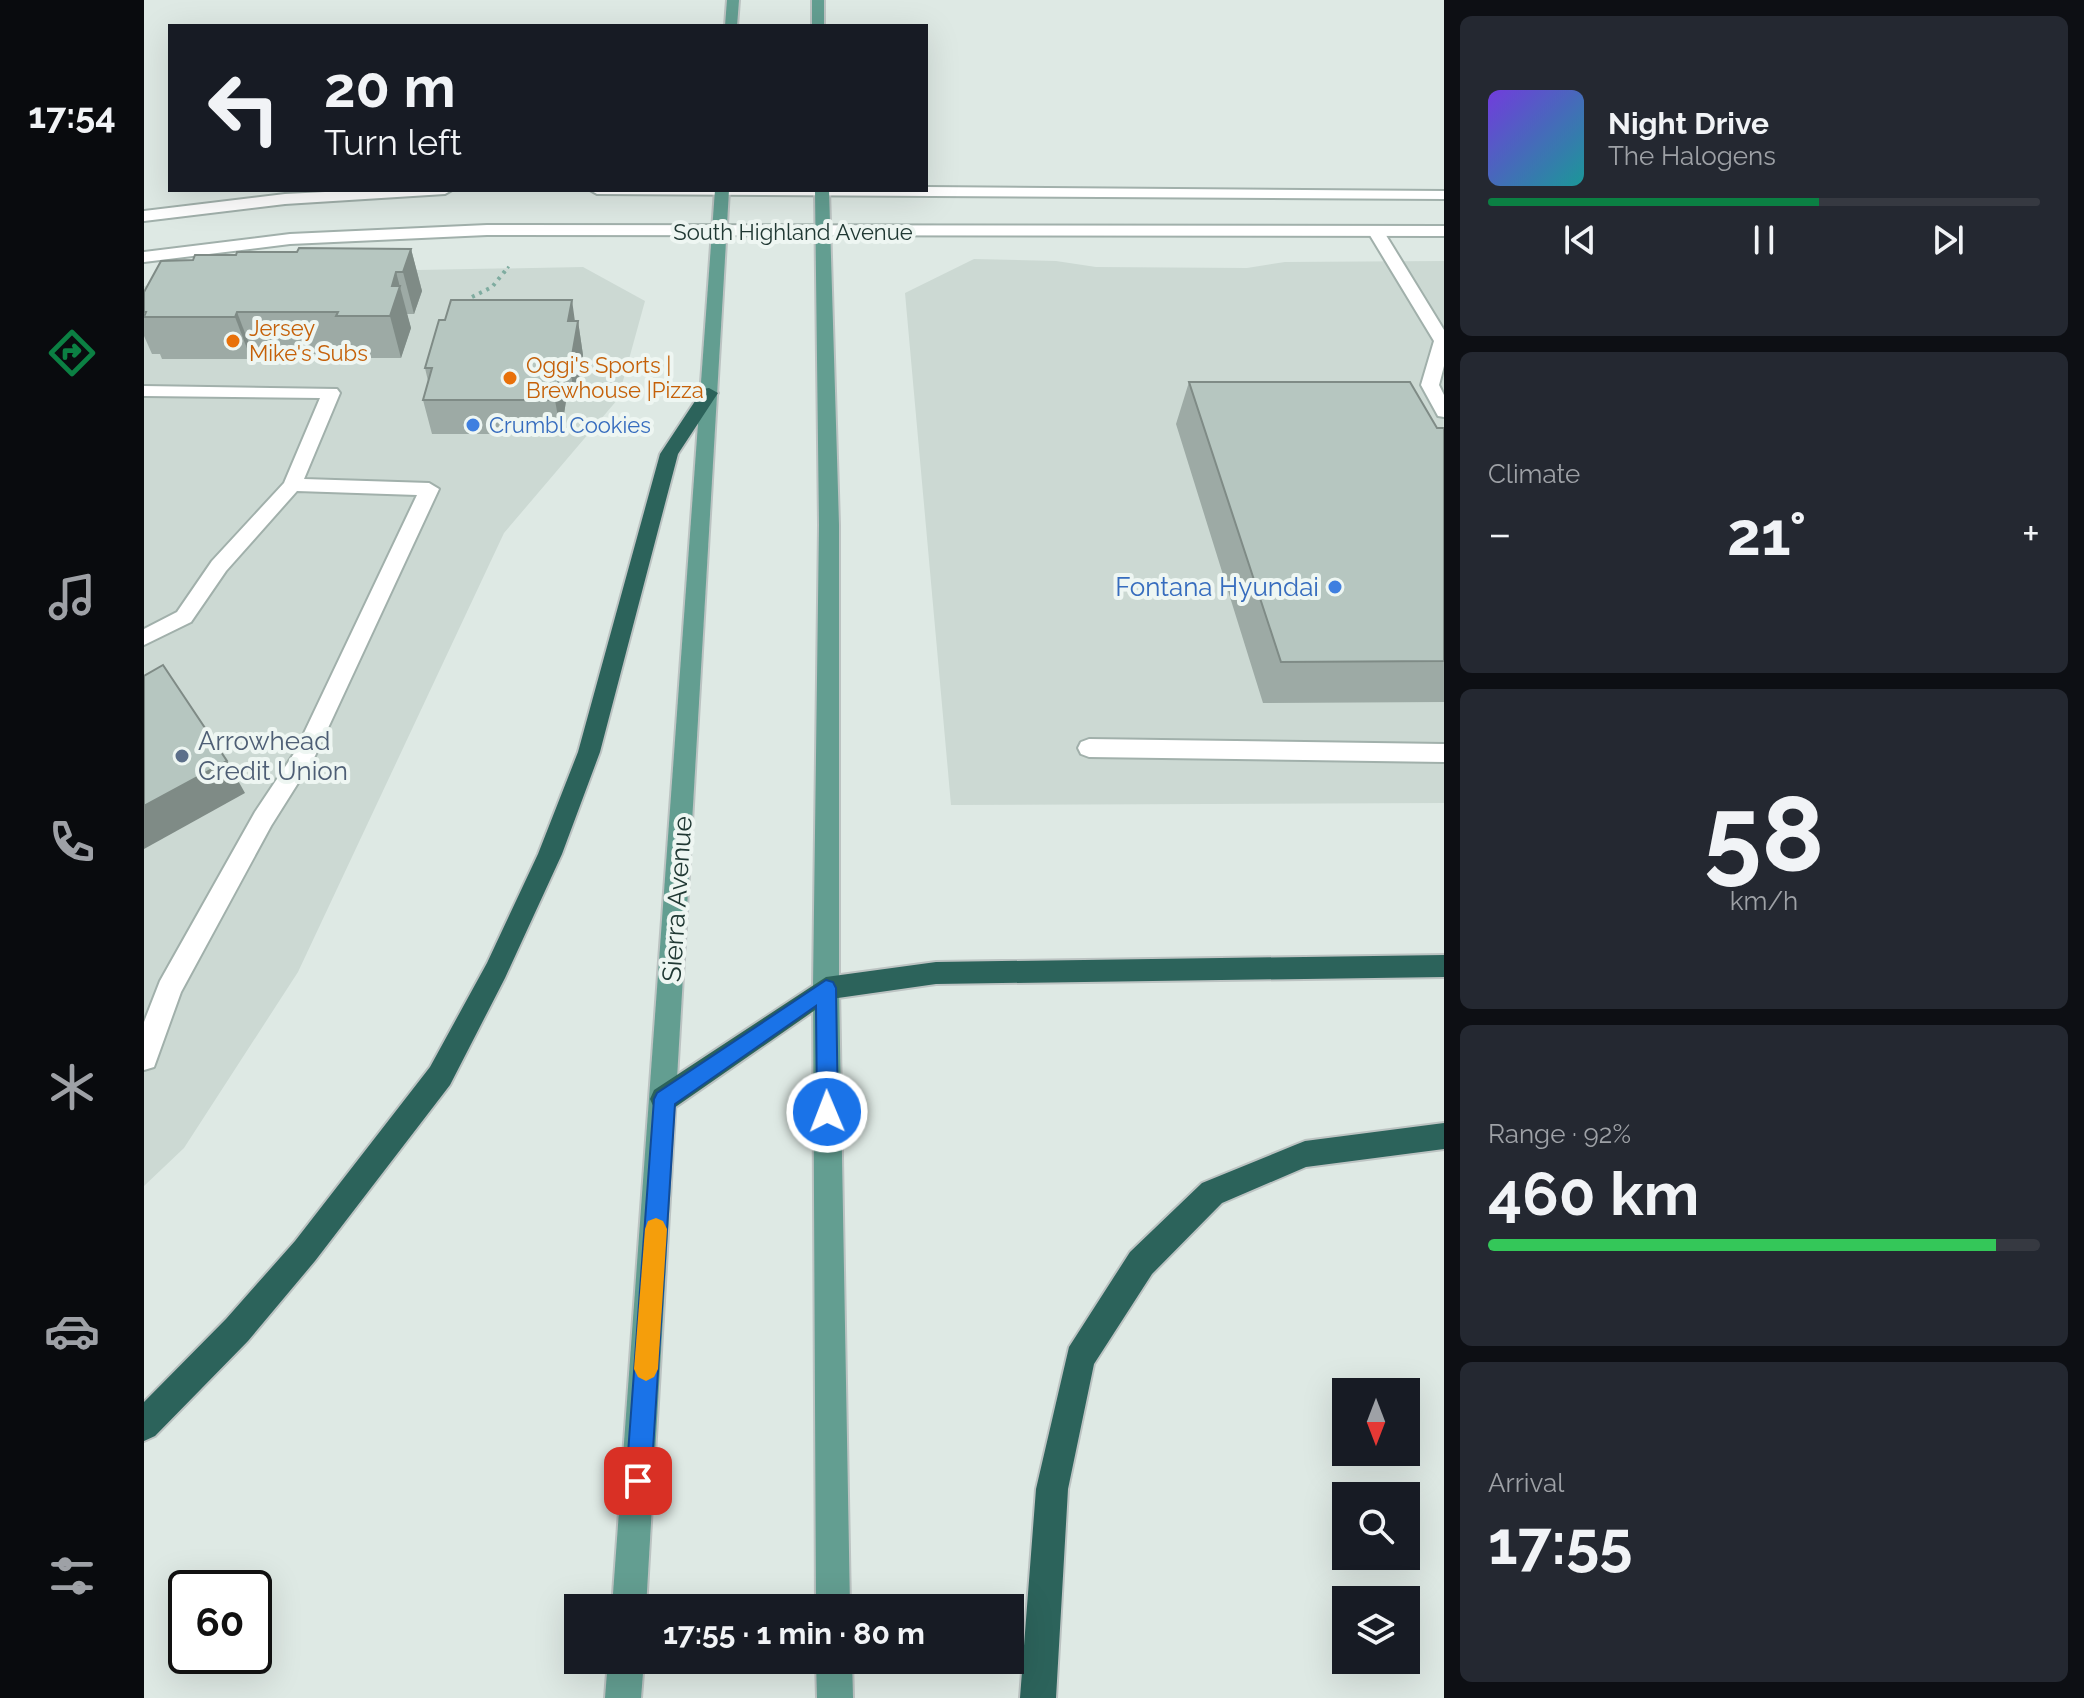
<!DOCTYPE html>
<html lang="en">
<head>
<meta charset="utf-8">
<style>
  body { margin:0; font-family:Raleway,sans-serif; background:#242831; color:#f1f3f6; height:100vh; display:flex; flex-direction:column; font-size:30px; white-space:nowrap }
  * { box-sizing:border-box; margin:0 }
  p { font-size:26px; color:#9ea1a6 }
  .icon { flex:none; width:44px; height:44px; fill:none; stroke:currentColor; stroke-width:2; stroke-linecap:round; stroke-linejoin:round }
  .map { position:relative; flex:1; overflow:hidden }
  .side { display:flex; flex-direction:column; gap:16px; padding:16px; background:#0d0f14; width:640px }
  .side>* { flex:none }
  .banner { position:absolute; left:24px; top:24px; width:760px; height:168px; border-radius:0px; box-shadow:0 8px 32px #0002; background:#171b24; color:#f1f3f6; overflow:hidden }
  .needle { width:52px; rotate:180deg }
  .controls { position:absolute; left:1188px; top:1378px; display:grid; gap:16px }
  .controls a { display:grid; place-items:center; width:88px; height:88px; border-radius:0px; background:#171b24; box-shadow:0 8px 32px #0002; font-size:40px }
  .speed { position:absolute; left:24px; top:1570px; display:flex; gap:16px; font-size:40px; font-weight:700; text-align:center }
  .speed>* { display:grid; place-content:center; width:104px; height:104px; border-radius:50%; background:#171b24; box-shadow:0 8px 32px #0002; line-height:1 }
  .speed .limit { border:4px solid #111; border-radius:12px; background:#fff; color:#111 }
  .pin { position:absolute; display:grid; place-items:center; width:68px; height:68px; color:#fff; margin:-34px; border-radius:16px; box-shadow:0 4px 12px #0006 }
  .me { position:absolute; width:88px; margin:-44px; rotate:359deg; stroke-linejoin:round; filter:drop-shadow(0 0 6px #0008) }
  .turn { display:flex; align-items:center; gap:28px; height:168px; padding:0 24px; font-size:36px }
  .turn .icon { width:104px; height:104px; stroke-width:2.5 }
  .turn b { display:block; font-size:56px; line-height:68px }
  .big { font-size:60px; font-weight:700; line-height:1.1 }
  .side .widget { flex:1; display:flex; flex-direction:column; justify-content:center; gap:12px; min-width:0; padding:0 28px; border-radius:12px; background:#242831 }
  .side .dial { align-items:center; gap:0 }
  .dial b { font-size:104px; line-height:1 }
  .song { display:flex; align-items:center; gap:24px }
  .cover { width:96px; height:96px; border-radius:12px; background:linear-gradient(135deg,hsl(260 70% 55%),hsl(180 70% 35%)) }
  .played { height:8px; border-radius:4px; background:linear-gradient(90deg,#0b8043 60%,#363941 60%) }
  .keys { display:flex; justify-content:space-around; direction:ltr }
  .heat { display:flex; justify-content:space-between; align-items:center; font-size:44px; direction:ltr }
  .charge { height:12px; border-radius:6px; background:linear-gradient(90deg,#34c759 92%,#363941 0) }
  .trip { position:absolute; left:420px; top:1594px; width:460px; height:80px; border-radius:0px; background:#171b24; box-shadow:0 8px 32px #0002; font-weight:700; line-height:80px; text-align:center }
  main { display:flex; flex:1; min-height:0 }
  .menu { display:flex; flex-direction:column; width:144px; justify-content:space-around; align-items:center; background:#090b0e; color:#9ea1a6 }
  .menu .icon { width:56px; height:56px }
  .menu .current { color:#0b8043 }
  .menu b { font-size:36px; color:#f1f3f6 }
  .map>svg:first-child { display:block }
  .built { fill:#ccd9d3 }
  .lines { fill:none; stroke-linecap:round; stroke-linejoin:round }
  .service-casing { stroke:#a1b0ab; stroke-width:4 }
  .tertiary-casing { stroke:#a1b0ab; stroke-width:4 }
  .primary-casing { stroke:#bcc3c2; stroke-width:4 }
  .motorway-casing { stroke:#bcc3c2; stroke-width:4 }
  .path-far1 { stroke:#7faca0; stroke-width:3; stroke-dasharray:2 4; stroke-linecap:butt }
  .path { stroke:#7faca0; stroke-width:4; stroke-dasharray:3 5; stroke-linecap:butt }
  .service { fill:#fff; fill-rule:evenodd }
  .tertiary { fill:#fff; fill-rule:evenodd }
  .primary { fill:#639e91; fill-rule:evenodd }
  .motorway { fill:#2c635b; fill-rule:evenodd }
  .wall { fill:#9daaa5 }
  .shaded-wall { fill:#7f8b86 }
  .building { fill:#b6c6c0; stroke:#7f8b86; stroke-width:2 }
  .route { fill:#1a73e8; stroke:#114b97; stroke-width:2 }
  .slow { fill:#f59e0b }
  .food-dot { fill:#e8710a; stroke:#eef6f2; stroke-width:3 }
  .shop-dot { fill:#3f7fe0; stroke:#eef6f2; stroke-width:3 }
  .service-dot { fill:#5c6f8a; stroke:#eef6f2; stroke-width:3 }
  .labels { text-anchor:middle; stroke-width:8; stroke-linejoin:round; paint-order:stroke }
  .far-street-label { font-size:22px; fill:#203833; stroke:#eef6f2 }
  .far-food-label { font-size:22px; fill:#c56008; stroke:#eef6f2; text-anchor:start }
  .far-shop-label { font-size:22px; fill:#366cbe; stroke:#eef6f2; text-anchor:start }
  .shop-label { font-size:26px; fill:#366cbe; stroke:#eef6f2; text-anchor:end }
  .service-label { font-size:26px; fill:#4e5e75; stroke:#eef6f2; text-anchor:start }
  .street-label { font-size:26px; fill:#203833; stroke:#eef6f2 }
</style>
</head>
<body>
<main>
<nav class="menu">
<b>17:54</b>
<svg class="icon current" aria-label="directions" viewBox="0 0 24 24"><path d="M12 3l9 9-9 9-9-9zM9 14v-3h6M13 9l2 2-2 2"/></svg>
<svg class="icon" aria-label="music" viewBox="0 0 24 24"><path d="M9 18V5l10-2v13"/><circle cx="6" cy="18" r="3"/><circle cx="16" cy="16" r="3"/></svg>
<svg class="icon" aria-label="phone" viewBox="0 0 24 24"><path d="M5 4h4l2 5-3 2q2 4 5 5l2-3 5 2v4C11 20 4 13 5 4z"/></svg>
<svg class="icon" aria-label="climate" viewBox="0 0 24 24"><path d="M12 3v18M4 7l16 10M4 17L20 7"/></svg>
<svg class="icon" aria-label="car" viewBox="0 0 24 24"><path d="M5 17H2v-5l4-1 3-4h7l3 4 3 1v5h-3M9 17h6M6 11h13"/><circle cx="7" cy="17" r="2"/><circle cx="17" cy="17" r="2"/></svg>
<svg class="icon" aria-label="filters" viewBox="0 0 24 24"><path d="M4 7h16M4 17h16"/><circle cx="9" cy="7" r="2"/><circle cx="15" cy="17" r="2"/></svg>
</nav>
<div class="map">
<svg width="1300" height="1698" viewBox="0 0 1300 1698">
  <rect width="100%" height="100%" fill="#dee9e4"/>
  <g class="built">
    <polygon points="830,259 912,261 952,267 1103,268 1141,262 1300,261 1300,803 807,805 761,293"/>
    <polygon points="439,267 501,301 474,399 360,533 154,972 40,1148 0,1186 0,286 116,273"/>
  </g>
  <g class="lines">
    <g class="service-casing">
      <g id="service">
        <polygon points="1232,227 1240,232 1300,330 1300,366 1295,385 1300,395 1300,417 1294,416 1277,385 1290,341 1224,232"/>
        <polygon points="0,386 193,389 196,393 160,479 285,483 295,489 171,756 127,826 37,992 10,1067 0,1070 0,1022 16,981 111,812 151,752 273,495 153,491 82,571 47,622 0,645 0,629 33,612 68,561 140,483 176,398 0,396"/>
        <polygon points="945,739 1300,744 1300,762 945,757 937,754 934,748 937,742"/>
      </g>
    </g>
    <g class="tertiary-casing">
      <g id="tertiary">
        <polygon points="782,187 1300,191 1300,199 453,194 446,190 782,190"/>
        <polygon points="221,190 308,190 301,194 141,204 0,221 0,211 141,194"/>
        <polygon points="343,225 1300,226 1300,236 343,235 146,244 0,262 0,252 146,234"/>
      </g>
    </g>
    <g class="primary-casing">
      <g id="primary">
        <polygon points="583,0 595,0 593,26 581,26"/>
        <rect x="668" y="0" width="12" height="26"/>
        <polygon points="571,190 585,190 502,1608 468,1608"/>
        <polygon points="671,190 685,190 695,525 695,988 706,1608 672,1608 669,988 675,525"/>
        <polygon points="464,1660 500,1660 497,1698 461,1698"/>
        <polygon points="672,1660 708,1660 709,1698 673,1698"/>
      </g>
    </g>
    <g class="motorway-casing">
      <g id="motorway">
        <polygon points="565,388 574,393 534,454 456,752 418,854 361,978 306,1085 171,1261 104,1341 11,1436 0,1441 0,1402 82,1319 151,1241 286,1067 343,963 394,854 434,752 516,454 559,389"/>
        <polygon points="1300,955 1300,977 792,984 687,999 530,1108 520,1112 510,1108 506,1099 510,1090 682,977 792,962"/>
        <polygon points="1300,1123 1300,1149 1162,1167 1078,1203 1008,1274 950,1364 924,1489 912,1698 876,1698 892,1489 925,1347 986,1252 1058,1183 1151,1145 1161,1141"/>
      </g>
    </g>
    <polyline class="path-far1" points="360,273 366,265"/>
    <polyline class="path" points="328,297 348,287 361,271"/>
    <use href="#service" class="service"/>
    <use href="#tertiary" class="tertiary"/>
    <use href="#primary" class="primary"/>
    <use href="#motorway" class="motorway"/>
  </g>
  <g class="wall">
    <polygon points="267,249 278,291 270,314 263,314 267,328 257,358 206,358 205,354 109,354 107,359 18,359 16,354 8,354 0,336 0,292 49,260 92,255 153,252"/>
    <polygon points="431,321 434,321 439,355 431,401 422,401 417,434 288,434 279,400 284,381 281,368"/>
    <polygon points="1045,382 1293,428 1300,428 1300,702 1119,703 1032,424"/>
  </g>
  <g class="shaded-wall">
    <polygon points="267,249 278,291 270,314 259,272"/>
    <polygon points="252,272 267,328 257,358 246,316 248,286"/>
    <polygon points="428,300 432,329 434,321 439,355 431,401 426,367 424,321"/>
    <polygon points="93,312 109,354 107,359 91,317"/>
    <polygon points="417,367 422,401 417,434 411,400"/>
    <polygon points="83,761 101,793 0,849 0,806"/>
  </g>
  <g class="building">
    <polygon points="155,248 267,249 259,272 252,272 248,286 256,286 246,316 192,316 194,312 93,312 91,317 0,317 2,312 0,312 0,292 17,261 49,260 51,255 92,255 93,252 153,252"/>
    <polygon points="307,300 428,300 424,321 434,321 426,367 417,367 411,400 279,400 288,368 281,368 295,320 301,320"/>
    <polygon points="1045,382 1266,382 1293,428 1300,428 1300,661 1137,662"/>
    <polygon points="19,665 83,761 0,806 0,676"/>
  </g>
  <polygon class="route" points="682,980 689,982 692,988 694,1112 691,1119 683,1122 676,1119 673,1112 672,1006 531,1104 507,1481 503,1490 494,1493 485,1490 482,1481 510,1099 513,1093"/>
  <polygon class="slow" points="512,1218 519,1221 523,1229 514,1369 510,1377 502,1381 494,1377 490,1369 501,1229 504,1221"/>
  <g class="food-dot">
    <circle cx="89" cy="341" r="8"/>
    <circle cx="366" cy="378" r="8"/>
  </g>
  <g class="shop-dot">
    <circle cx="329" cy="425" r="8"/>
    <circle cx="1191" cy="587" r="8"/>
  </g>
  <circle class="service-dot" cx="38" cy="756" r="8"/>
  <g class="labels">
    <g class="far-street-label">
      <text x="649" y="240">South Highland Avenue</text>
    </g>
    <g class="far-food-label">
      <text x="105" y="336">Jersey<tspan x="105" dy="25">Mike's Subs</tspan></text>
      <text x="382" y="373">Oggi's Sports |<tspan x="382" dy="25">Brewhouse |Pizza</tspan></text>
    </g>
    <g class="far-shop-label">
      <text x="345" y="433">Crumbl Cookies</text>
    </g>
    <g class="shop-label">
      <text x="1175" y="596">Fontana Hyundai</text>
    </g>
    <g class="service-label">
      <text x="54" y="750">Arrowhead<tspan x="54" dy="30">Credit Union</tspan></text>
    </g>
    <g class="street-label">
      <text transform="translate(533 899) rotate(-86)" y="9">Sierra Avenue</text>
    </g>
  </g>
</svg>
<div class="controls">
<a><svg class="needle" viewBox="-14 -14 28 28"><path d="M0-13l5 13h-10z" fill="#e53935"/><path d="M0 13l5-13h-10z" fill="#9ea1a6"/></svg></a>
<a><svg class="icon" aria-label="search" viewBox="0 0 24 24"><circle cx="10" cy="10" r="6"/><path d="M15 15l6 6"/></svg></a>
<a><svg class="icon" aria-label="layers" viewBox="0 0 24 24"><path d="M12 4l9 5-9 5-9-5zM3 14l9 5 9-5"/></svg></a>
</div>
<div class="speed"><div class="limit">60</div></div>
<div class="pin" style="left:494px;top:1481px;background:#d93025"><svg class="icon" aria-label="arrive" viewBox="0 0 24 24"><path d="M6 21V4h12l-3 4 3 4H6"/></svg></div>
<svg class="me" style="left:683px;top:1112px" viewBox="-20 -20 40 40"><circle r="17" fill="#1a73e8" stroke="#fff" stroke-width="3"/><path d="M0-11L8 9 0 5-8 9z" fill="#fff"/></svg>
<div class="trip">17:55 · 1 min · 80 m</div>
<div class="banner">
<div class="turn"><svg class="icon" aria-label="left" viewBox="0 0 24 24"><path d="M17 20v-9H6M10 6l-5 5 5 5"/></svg><div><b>20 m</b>Turn left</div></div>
</div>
</div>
<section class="side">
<div class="widget">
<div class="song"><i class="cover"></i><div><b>Night Drive</b><p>The Halogens</p></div></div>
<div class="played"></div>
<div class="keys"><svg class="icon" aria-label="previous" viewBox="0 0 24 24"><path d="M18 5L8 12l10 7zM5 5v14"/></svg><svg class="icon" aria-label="pause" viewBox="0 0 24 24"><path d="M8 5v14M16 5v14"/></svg><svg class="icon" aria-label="next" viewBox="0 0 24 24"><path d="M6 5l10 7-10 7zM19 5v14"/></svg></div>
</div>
<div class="widget"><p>Climate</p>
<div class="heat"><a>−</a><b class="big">21°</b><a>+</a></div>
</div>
<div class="widget dial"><b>58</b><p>km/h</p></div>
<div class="widget"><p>Range · 92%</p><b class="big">460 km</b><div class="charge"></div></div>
<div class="widget"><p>Arrival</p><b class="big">17:55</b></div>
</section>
</main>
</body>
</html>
